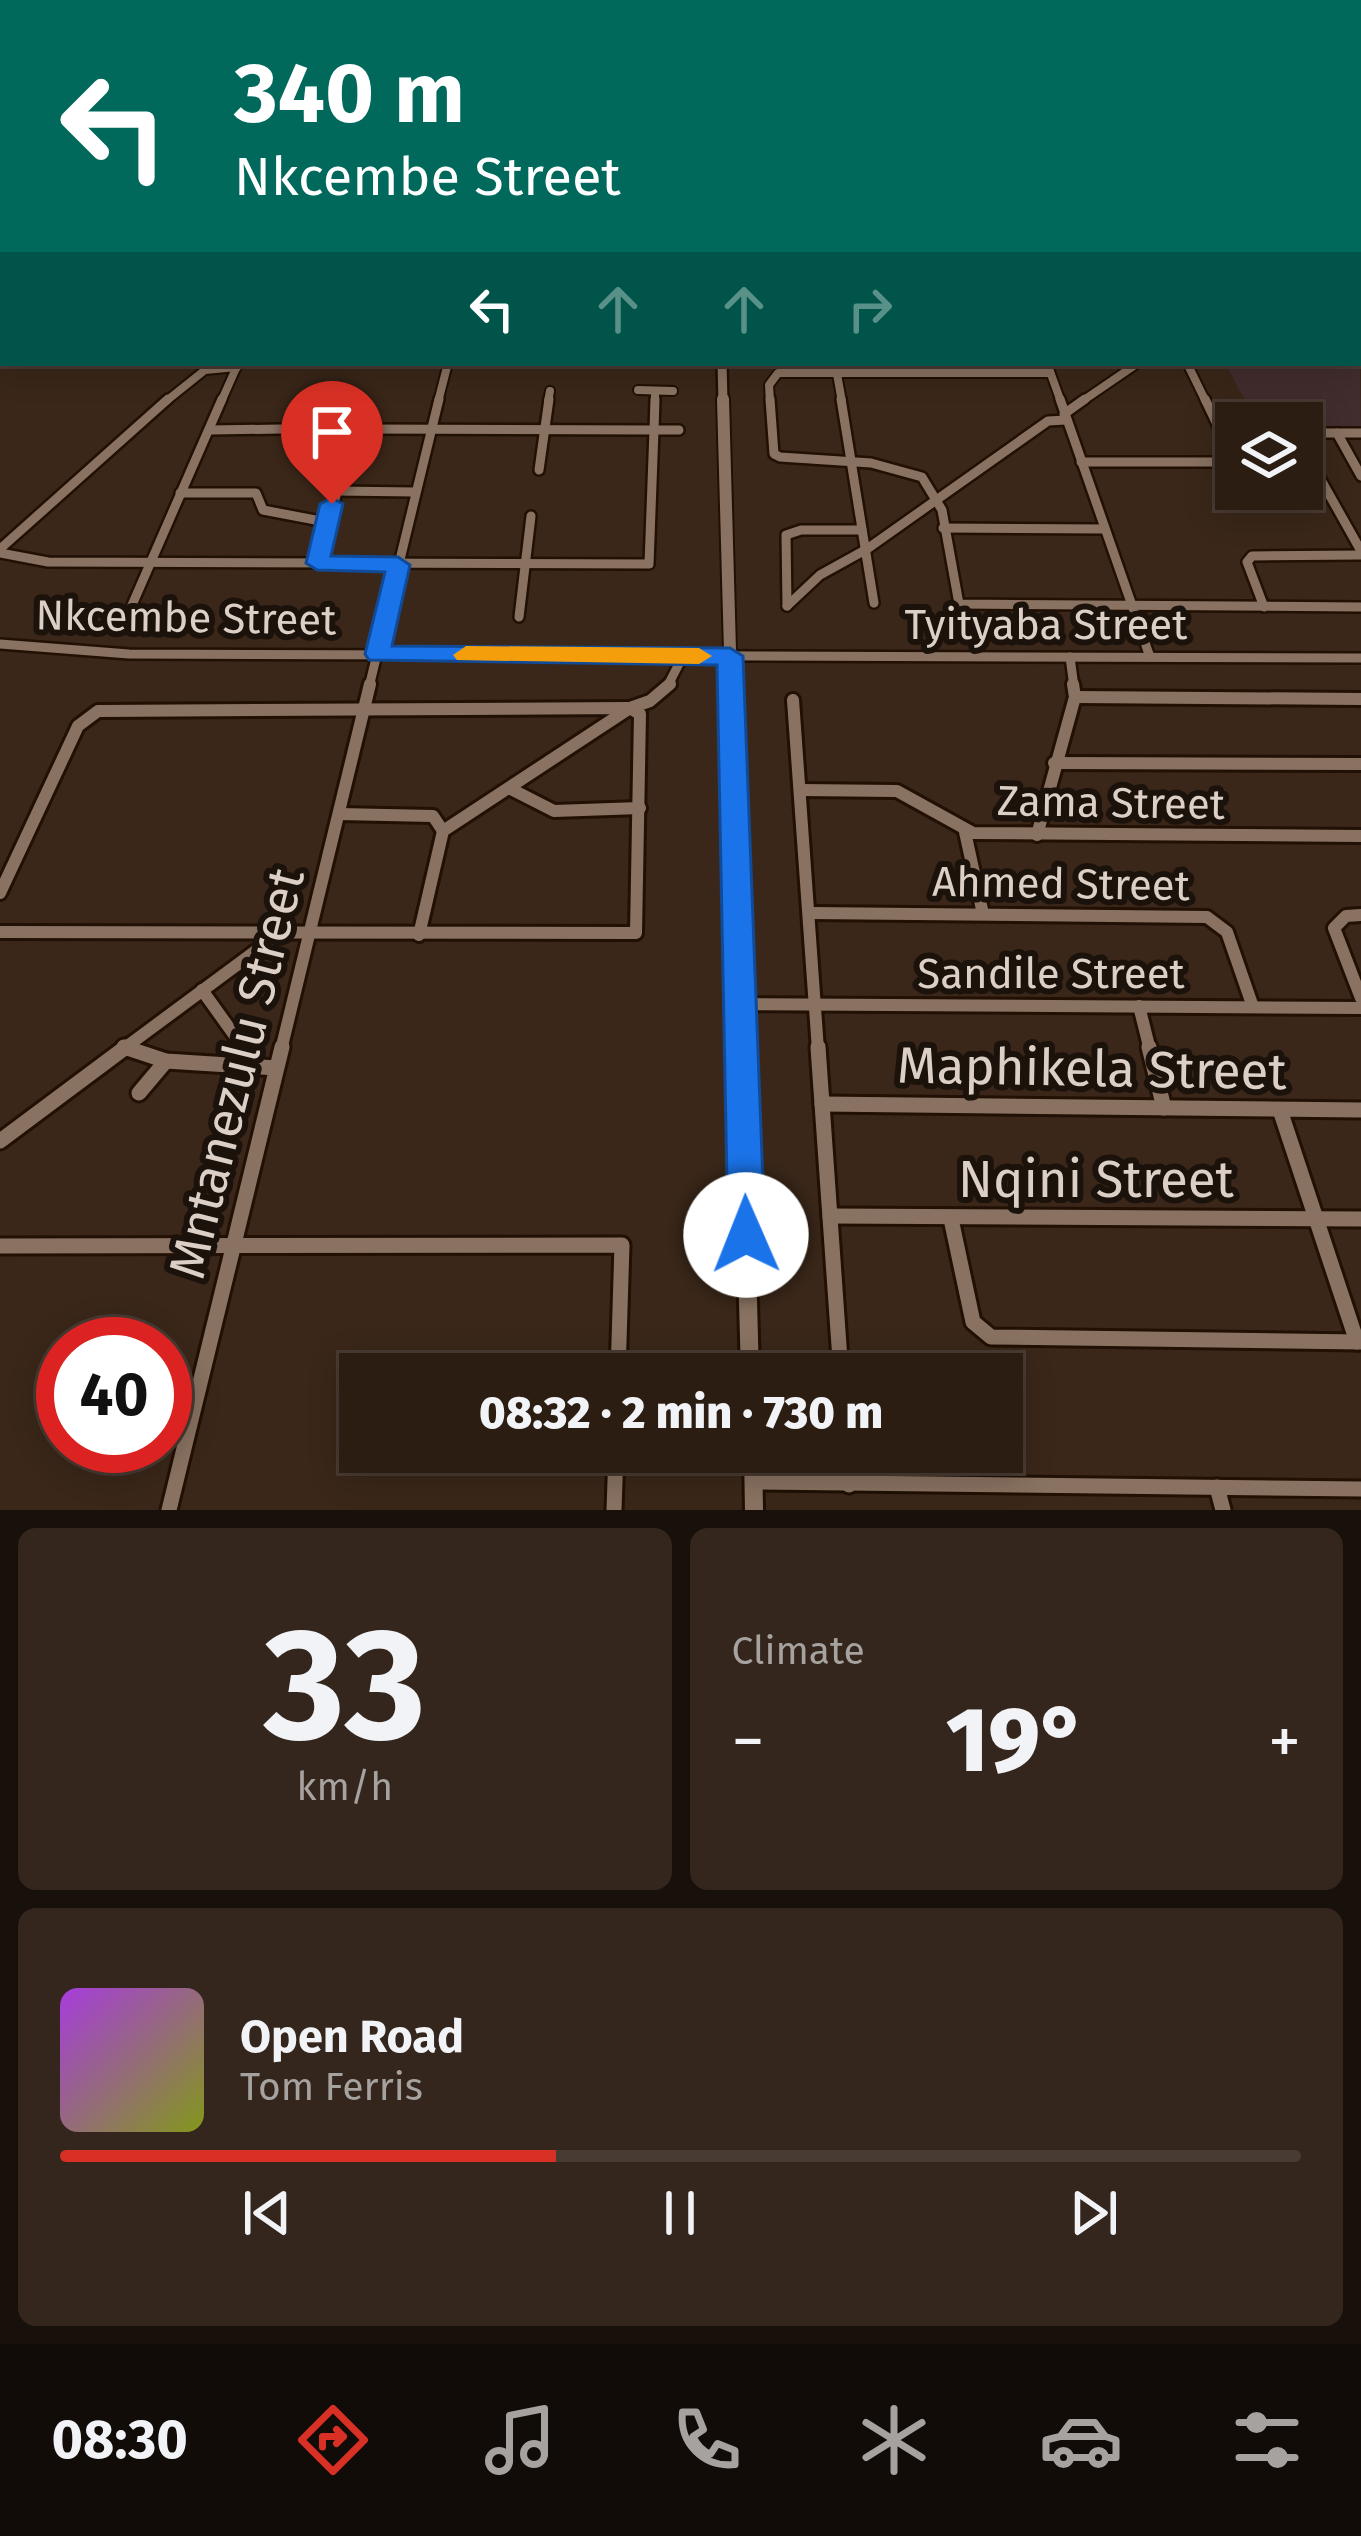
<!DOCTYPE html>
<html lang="en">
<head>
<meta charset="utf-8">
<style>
  body { margin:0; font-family:"Fira Sans",sans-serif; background:#34261c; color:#f1f3f6; height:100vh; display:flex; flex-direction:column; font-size:45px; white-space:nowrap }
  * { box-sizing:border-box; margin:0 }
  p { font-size:39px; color:#a6a2a0 }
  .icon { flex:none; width:66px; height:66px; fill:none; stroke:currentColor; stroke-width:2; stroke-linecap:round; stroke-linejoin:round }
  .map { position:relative; height:1510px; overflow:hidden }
  .sheet { display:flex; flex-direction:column; gap:18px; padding:18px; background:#18100a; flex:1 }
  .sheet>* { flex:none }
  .hud { position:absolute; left:0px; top:0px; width:1362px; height:366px; box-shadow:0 6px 30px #0003,0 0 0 3px #483b33; background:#00695c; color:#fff; overflow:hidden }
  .buttons { position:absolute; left:1215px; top:402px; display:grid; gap:24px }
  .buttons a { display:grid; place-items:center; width:108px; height:108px; border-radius:0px; background:#2c1d13; box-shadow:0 6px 30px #0003,0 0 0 3px #483b33; font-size:60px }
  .speed { position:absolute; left:36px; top:1317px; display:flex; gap:24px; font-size:60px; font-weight:700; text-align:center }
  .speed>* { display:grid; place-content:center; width:156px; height:156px; border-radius:50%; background:#2c1d13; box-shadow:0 6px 30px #0003,0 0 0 3px #483b33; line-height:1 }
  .speed .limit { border:18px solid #d22; background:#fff; color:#111 }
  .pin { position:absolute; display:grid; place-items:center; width:102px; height:102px; color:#fff; margin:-123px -51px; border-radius:50% 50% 50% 0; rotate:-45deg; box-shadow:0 0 12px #0007 }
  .pin .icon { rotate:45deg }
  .me { position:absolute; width:132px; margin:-66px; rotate:359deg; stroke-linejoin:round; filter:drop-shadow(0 0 9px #0008) }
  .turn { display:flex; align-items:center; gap:42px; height:252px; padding:0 36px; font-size:54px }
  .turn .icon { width:156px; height:156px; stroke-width:2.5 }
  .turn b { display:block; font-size:84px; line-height:102px }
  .lanes { display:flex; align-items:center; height:114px; padding:0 36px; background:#0003; justify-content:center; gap:60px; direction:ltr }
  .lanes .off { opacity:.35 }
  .big { font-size:90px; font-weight:800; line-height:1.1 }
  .sheet .card { flex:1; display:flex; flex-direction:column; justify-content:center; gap:18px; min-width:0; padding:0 42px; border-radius:18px; background:#34261c }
  .sheet .dial { align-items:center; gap:0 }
  .dial b { font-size:156px; line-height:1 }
  .song { display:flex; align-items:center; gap:36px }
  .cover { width:144px; height:144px; border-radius:18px; background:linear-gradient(135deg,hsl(280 70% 55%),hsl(70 70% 35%)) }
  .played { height:12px; border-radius:6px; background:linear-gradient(90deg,#d93025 40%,#483b33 40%) }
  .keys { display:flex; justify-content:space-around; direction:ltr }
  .heat { display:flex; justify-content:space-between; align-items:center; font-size:66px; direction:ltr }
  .sheet .tiles { flex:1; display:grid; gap:18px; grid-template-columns:1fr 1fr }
  .card:last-child { grid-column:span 2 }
  .trip { position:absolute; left:339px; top:1353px; width:684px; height:120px; border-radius:0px; background:#2c1d13; box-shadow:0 6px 30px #0003,0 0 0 3px #483b33; font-weight:800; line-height:120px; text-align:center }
  .dock { display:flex; height:192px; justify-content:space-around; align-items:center; background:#120c08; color:#a6a2a0 }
  .dock .icon { width:84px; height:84px }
  .dock .selected { color:#d93025 }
  .dock b { font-size:54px; color:#f1f3f6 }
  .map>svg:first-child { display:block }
  .education { fill:#422d2e }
  .green { fill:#086142 }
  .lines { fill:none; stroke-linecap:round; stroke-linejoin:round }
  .minor-far3-casing { stroke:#211003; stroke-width:12 }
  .minor-far2-casing { stroke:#211003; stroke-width:14 }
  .minor-far1-casing { stroke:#211003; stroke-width:18 }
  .minor-casing { stroke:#211003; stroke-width:21 }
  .tertiary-far3-casing { stroke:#211003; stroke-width:14 }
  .tertiary-far2-casing { stroke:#211003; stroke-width:16 }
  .tertiary-far1-casing { stroke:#211003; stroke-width:21 }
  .tertiary-casing { stroke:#211003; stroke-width:24 }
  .secondary-casing { stroke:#211003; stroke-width:6 }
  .minor-far3 { stroke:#897261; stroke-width:8 }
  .minor-far2 { stroke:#897261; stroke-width:9 }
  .minor-far1 { stroke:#897261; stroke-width:12 }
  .minor { stroke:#897261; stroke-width:15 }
  .tertiary-far3 { stroke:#897261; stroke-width:9 }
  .tertiary-far2 { stroke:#897261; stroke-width:12 }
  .tertiary-far1 { stroke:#897261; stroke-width:15 }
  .tertiary { stroke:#897261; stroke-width:18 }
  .secondary { fill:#a06b60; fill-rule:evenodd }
  .route { fill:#1a73e8; stroke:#114b97; stroke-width:3 }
  .slow { fill:#f59e0b }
  .labels { text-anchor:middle; stroke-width:12; stroke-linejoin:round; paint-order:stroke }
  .street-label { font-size:42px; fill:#dbcfc6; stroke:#1b120c }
  .near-street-label { font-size:51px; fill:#dbcfc6; stroke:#1b120c }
</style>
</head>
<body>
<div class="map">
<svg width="1361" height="1510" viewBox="0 0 1361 1510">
  <rect width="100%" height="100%" fill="#3a2719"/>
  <polygon class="education" points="1359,316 1361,429 1257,423 1225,363 1359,363"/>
  <polygon class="green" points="255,0 1337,0 1340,3 250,3"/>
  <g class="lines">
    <g class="minor-far3-casing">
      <g id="minor-far3">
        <polyline points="1047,363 1061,402"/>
        <polyline points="1187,363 1206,402"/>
        <polyline points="837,374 842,402"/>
        <polyline points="638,390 673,391"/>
        <polyline points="165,402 205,370 237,367"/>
        <polyline points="221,402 237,366"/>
        <polyline points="438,402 448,363"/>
        <polyline points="548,402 550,391"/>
        <polyline points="655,402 655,391"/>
        <polyline points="770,402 769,385 778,373 1050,373"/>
        <polyline points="1081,402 1138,363"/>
      </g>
    </g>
    <g class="minor-far2-casing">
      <g id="minor-far2">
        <polyline points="655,399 654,430 679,430"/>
        <polyline points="770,399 774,454 780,457 871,463 922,477 942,510 959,604 1361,607"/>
        <polyline points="841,399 874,603"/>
        <polyline points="1060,399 1150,657"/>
        <polyline points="1205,399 1235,462"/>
        <polyline points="1064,414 1085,399"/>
        <polyline points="210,430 281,429"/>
        <polyline points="1302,433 1361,433"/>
        <polyline points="1337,433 1361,476"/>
        <polyline points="1081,462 1236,462"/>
        <polyline points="1302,464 1316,471 1361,551"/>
        <polyline points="539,470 549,399"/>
        <polyline points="336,491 415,492"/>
        <polyline points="180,493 256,493 263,510 326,522"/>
        <polyline points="943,528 1105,529"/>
        <polyline points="0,549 168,399"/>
        <polyline points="0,553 48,562 649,564 654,430 362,429"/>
        <polyline points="317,563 341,478"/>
        <polyline points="787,606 820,575 867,549 1048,421 1066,420"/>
        <polyline points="787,606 786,535 801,530 862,530"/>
        <polyline points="1264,607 1247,562 1252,556 1361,555"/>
        <polyline points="129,612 222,399"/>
        <polyline points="519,617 531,516"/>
        <polyline points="0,644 129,654 1361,658"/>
        <polyline points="1070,657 1074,687"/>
        <polyline points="369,687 439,399"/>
        <polyline points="667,687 683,656"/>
      </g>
    </g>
    <g class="minor-far1-casing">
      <g id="minor-far1">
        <polyline points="1075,697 1361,699"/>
        <polyline points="793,700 818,1050"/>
        <polyline points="1054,763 1361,764"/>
        <polyline points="509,788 554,811 640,808"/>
        <polyline points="800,790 897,791 973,833 1361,836"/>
        <polyline points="339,814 433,816 443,831"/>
        <polyline points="965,832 983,914"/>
        <polyline points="1037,835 1075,697 1073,684"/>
        <polyline points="0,893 78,726 98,711 630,708 640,714 636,933 0,932"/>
        <polyline points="810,913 1207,917 1227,932 1253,1007"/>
        <polyline points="1361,915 1346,916 1334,928 1361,998"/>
        <polyline points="419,935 443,831 630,708 650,701 670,684"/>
        <polyline points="202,990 245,1050"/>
        <polyline points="740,1004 1361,1008"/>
        <polyline points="1139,1006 1150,1050"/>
        <polyline points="123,1047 133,1050"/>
        <polyline points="122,1050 276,936"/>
        <polyline points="281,1050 370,684"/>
      </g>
    </g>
    <g class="minor-casing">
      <g id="minor">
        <polyline points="124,1047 166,1061 276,1068"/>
        <polyline points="244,1047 250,1066"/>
        <polyline points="818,1047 841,1374"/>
        <polyline points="1149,1047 1164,1108"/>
        <polyline points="139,1093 166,1061"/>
        <polyline points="822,1104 1361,1110"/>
        <polyline points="1280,1110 1357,1342"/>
        <polyline points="0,1141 126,1047"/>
        <polyline points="830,1216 1361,1219"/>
        <polyline points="951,1219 973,1322 991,1337 1361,1342"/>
        <polyline points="0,1246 622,1245 618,1374"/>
        <polyline points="847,1452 849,1485"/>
        <polyline points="753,1482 1361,1489"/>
        <polyline points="1217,1487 1223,1510"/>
        <polyline points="169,1510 282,1047"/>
        <polyline points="614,1510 616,1452"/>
      </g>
    </g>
    <g class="tertiary-far3-casing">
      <polyline id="tertiary-far3" points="722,363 723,402"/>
    </g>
    <g class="tertiary-far2-casing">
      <polyline id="tertiary-far2" points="723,399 731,687"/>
    </g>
    <g class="tertiary-far1-casing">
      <polyline id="tertiary-far1" points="731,684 741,1050"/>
    </g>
    <g class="tertiary-casing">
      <g id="tertiary">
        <polyline points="741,1047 750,1374"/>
        <polyline points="753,1452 754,1510"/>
      </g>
    </g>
    <g class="secondary-casing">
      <rect id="secondary" x="0" y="150" width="3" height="6"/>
    </g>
    <use href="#minor-far3" class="minor-far3"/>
    <use href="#minor-far2" class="minor-far2"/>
    <use href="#minor-far1" class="minor-far1"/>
    <use href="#minor" class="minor"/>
    <use href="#tertiary-far3" class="tertiary-far3"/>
    <use href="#tertiary-far2" class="tertiary-far2"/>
    <use href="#tertiary-far1" class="tertiary-far1"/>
    <use href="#tertiary" class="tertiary"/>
    <use href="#secondary" class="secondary"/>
  </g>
  <polygon class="route" points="332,498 343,504 331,556 398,557 410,565 392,646 730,648 743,656 765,1235 759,1247 746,1252 733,1247 728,1235 717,665 369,660 365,654 385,572 317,570 306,563 320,504"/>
  <polygon class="slow" points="466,646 699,648 712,656 699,664 457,660 453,655"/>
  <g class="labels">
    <g class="street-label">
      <text transform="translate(186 617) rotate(1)" y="15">Nkcembe Street</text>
      <text x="1046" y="639">Tyityaba Street</text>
      <text transform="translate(1111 802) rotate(1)" y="15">Zama Street</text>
      <text transform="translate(1061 883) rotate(1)" y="15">Ahmed Street</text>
      <text x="1051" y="988">Sandile Street</text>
    </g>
    <g class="near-street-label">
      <text transform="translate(1092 1068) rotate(1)" y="18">Maphikela Street</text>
      <text transform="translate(236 1073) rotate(-76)" y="18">Mntanezulu Street</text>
      <text x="1096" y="1197">Nqini Street</text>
    </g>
  </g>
</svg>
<div class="buttons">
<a><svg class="icon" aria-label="layers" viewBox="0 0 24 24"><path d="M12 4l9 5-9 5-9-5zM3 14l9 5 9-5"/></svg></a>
</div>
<div class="speed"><div class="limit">40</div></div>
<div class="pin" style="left:332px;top:504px;background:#d93025"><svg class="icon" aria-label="arrive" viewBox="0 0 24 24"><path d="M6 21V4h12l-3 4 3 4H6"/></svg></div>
<svg class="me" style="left:746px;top:1235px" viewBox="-20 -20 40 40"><circle r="19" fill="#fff"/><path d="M0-13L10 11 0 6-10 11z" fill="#1a73e8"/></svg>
<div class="trip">08:32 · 2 min · 730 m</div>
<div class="hud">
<div class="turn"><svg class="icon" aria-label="left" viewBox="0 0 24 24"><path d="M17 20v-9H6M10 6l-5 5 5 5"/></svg><div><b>340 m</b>Nkcembe Street</div></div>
<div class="lanes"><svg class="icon" aria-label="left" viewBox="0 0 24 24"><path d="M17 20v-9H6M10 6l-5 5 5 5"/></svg><svg class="icon off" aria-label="ahead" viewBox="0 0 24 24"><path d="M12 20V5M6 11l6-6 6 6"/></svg><svg class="icon off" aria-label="ahead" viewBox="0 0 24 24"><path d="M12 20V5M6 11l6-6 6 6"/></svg><svg class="icon off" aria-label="right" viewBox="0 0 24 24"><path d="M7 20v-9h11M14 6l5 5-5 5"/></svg></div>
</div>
</div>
<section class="sheet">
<div class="tiles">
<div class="card dial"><b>33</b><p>km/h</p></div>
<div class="card"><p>Climate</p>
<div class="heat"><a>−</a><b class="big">19°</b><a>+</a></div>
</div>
<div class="card">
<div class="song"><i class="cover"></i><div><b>Open Road</b><p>Tom Ferris</p></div></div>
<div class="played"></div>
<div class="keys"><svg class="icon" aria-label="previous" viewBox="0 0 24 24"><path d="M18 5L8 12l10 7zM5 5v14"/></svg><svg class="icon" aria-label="pause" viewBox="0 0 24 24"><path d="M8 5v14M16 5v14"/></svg><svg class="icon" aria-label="next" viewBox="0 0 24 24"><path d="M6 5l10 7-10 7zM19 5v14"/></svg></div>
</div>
</div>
</section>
<nav class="dock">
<b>08:30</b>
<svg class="icon selected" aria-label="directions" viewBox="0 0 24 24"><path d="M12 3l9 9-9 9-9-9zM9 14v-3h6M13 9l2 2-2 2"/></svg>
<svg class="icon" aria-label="music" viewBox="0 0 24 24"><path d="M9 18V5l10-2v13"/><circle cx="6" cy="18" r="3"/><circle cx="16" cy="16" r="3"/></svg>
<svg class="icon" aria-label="phone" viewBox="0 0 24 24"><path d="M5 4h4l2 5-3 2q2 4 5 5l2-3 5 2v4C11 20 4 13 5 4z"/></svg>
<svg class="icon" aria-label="climate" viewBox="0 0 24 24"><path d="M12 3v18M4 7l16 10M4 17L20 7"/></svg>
<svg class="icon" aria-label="car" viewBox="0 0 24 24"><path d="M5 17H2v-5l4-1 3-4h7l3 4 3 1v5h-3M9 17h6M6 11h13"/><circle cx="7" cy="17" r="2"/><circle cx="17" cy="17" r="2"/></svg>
<svg class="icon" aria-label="filters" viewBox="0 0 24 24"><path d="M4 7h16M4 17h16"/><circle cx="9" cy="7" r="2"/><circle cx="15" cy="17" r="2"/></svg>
</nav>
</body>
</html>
